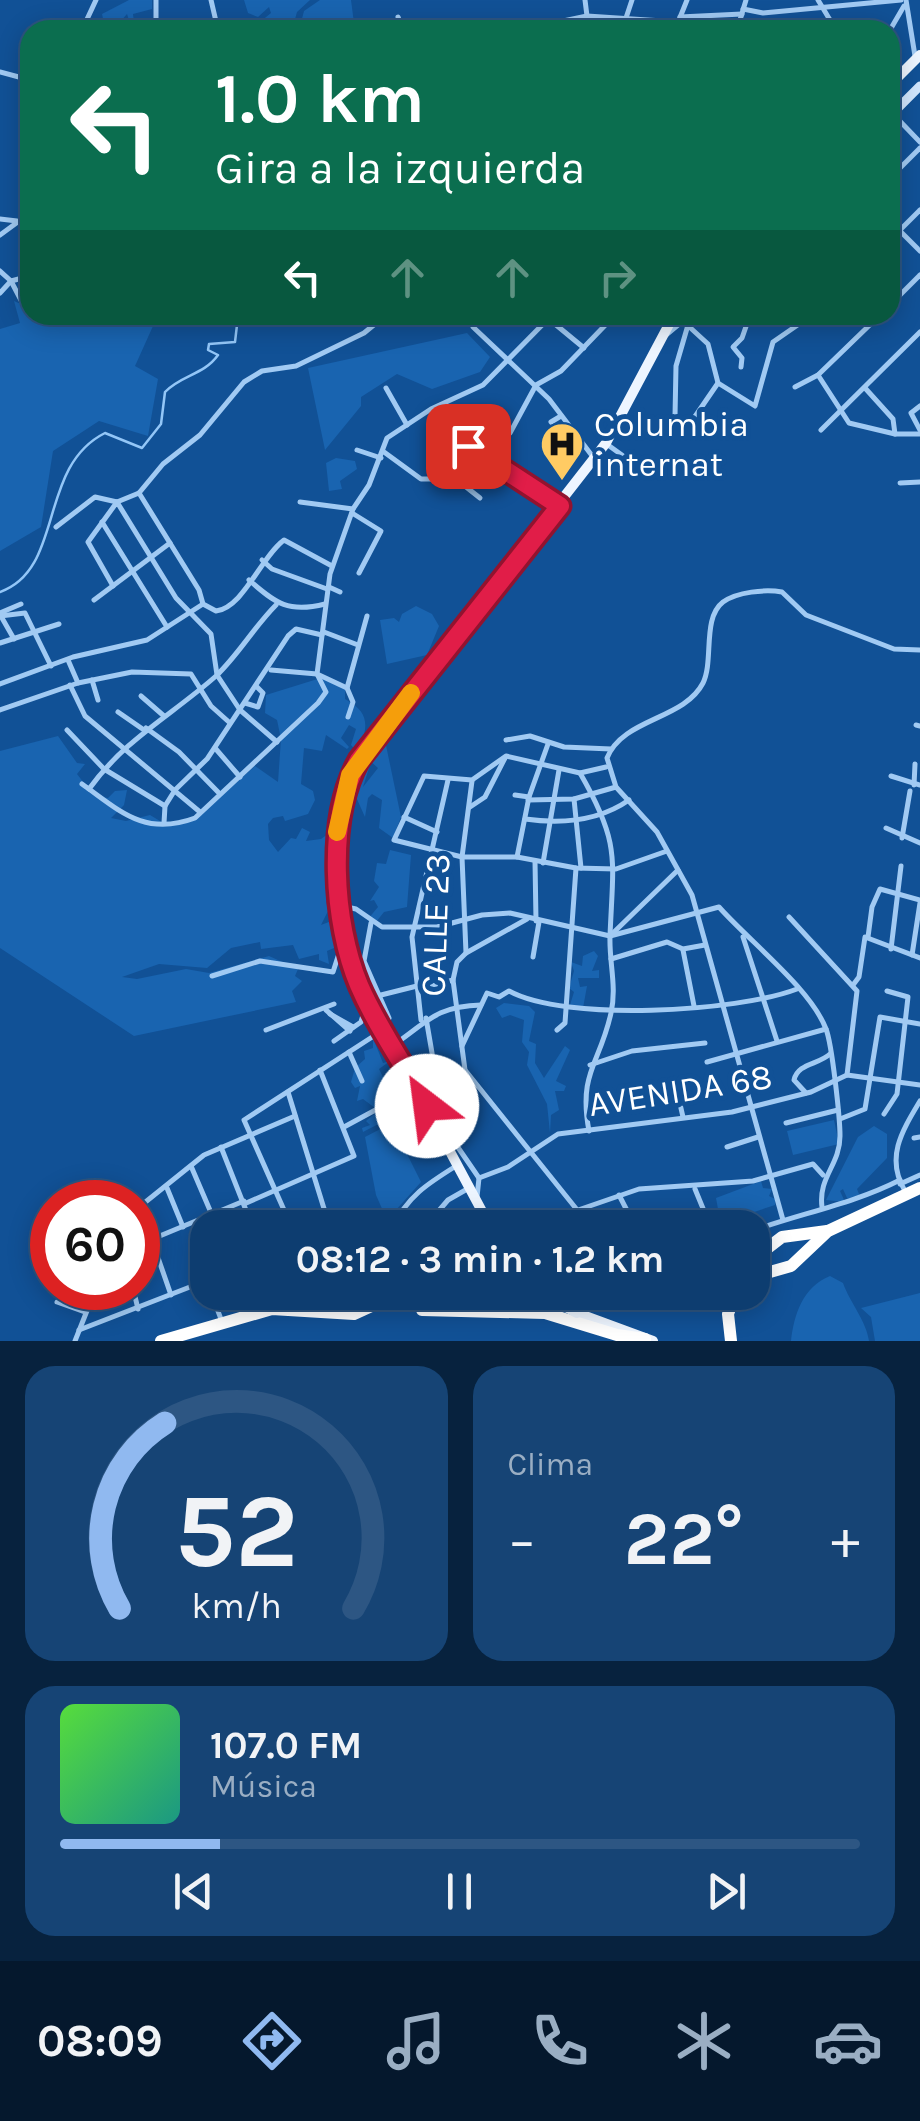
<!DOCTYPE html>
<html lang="es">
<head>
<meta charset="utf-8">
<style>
  body { margin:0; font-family:Karla,sans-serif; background:#164475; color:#f1f3f6; height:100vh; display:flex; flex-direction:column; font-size:38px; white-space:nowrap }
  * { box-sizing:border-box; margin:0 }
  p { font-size:32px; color:#9aaec3 }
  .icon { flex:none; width:55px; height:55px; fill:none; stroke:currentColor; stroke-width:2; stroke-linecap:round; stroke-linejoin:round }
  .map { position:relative; height:1341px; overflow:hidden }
  .side { display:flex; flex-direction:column; gap:25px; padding:25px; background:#07223e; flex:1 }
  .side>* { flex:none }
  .top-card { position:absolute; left:20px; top:20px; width:880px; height:305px; border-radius:30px; box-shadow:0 5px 25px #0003,0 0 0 2px #2d5683; background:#0b6e4f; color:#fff; overflow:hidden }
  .speed { position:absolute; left:30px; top:1180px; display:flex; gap:20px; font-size:50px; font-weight:700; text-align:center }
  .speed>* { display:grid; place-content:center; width:130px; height:130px; border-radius:50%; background:#0d3d70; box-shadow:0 5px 25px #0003,0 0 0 2px #2d5683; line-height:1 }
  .speed .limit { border:15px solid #d22; background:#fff; color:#111 }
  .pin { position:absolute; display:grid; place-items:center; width:85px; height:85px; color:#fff; margin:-42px; border-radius:20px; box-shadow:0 5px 15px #0006 }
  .me { position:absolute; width:110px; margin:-55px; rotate:330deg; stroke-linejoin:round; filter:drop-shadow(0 0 8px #0008) }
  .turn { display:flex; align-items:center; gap:35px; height:210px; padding:0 30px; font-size:45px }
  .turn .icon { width:130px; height:130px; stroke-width:2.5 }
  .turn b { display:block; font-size:70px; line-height:85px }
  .lanes { display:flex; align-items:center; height:95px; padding:0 30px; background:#0003; justify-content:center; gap:50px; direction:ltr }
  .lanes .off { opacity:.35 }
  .big { font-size:75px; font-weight:700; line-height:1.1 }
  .side .tile { flex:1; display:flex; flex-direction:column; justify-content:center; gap:15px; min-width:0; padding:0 35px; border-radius:30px; background:#164475 }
  .side .dial { align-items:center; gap:0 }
  .dial svg { height:260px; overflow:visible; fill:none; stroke:#2d5683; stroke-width:7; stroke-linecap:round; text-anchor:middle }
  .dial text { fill:#f1f3f6; stroke:none }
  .song { display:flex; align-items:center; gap:30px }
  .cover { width:120px; height:120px; border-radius:15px; background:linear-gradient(135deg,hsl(110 70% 55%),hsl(170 70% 35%)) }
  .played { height:10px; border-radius:5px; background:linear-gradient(90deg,#90b9f0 20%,#2d5683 20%) }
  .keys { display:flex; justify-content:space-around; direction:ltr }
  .heat { display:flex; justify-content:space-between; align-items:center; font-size:55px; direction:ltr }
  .side .tiles { flex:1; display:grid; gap:25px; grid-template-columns:1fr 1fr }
  .tile:last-child { grid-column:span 2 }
  .trip { position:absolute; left:190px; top:1210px; width:580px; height:100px; border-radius:30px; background:#0d3d70; box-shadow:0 5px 25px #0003,0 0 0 2px #2d5683; font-weight:700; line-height:100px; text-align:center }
  .dock { display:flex; height:160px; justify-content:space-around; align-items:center; background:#05182d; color:#9aaec3 }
  .dock .icon { width:70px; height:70px }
  .dock .on { color:#90b9f0 }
  .dock b { font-size:45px; color:#f1f3f6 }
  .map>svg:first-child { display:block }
  .green { fill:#1964b0 }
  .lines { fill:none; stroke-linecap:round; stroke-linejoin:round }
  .stream { stroke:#93c6f7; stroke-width:2.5 }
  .street { stroke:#a1caf3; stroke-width:5 }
  .secondary { stroke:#d1e6fd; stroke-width:9 }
  .primary { stroke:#edf5ff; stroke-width:10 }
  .highway { stroke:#fff; stroke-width:12 }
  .primary-bridge { stroke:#edf5ff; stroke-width:10 }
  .route-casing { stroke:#92132f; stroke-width:25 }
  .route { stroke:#e11d48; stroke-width:18 }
  .slow { stroke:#f59e0b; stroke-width:18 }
  .labels { text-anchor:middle; stroke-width:10; stroke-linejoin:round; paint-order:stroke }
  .poi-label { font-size:35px; fill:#fff; stroke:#115196; text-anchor:start }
  .street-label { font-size:35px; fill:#fff; stroke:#115196 }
</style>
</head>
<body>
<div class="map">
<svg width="920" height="1341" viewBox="0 0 920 1341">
  <rect width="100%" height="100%" fill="#115196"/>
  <g class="green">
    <polygon points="129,0 152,0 152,9 133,14 135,30 126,30 131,26 127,14 119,23 121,30 111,30 117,27 104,23 102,14"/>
    <polygon points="244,0 310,0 297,12 292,30 266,30 260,22 271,13 269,7 258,17 248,13"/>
    <polygon points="320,0 351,0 354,23 345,30 299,30 304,11"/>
    <polygon points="14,301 30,308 30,315 61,322 74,315 158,315 135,366 158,379 148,436 99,421 53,451 41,527 0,551 0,329 20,323"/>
    <polygon points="467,333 490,357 480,372 432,389 397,374 361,397 361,406 325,450 308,368"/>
    <polygon points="336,458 355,461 357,469 340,481 342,489 329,491 326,463"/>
    <polygon points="416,606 432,614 439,626 427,655 387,664 380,620 394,618 399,622 402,614"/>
    <path d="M324,677L345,689V699C371,713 368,727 358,753L351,745L356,729L349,725L341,738L349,747L347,749L326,735L322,751L304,748L301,784L313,791L315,800L308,814L285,821L283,816L273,818L268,824L269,840L278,852L291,838L296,839L302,828L310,832L306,841L321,839L335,829L330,910L326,899L328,911L321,925L334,920L336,891L343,928L334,948L327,951L329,964L319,960V954L299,959L293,945L261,949L260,942L231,948L207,968L159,964L122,977L137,979L186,969L209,973L269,956L298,969L295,976L302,981L292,991L296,1002L134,1036L0,948V751L58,736L77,763L85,764L77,774L94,796L108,798L115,791L127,790L124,805L111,818L126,821L150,815L165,824L195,819L255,766L278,782L281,739L277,720L265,713L266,695Z"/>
    <polygon points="383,731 401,817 393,838 379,828 382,800 372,794 368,798 365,817 352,788 363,764 369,768 363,787 378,768 368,759 359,763"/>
    <polygon points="390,850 411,855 407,907 384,912 376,922 368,919 378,907 374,900 370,901 379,887 374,881 377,863 386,864"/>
    <polygon points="594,951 598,956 592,971 599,970 599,978 578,978 580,987 587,986 583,1008 570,1005 574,992 569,988 574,971 571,962 582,966 583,956"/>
    <polygon points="504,1003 529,1006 535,1012 529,1041 536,1044 535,1063 544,1078 565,1046 570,1050 556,1081 566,1086 564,1091 555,1091 559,1110 551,1115 550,1133 547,1104 527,1065 529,1052 522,1042 524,1020 510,1015 502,1018 496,1008"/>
    <polygon points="373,1038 383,1063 390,1061 379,1069 383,1077 401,1068 405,1076 396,1083 401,1086 408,1083 419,1106 408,1112 400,1107 402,1112 363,1132 362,1128 370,1125 366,1121 385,1105 375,1108 363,1099 357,1101 360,1086 355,1088 351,1082 355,1068 365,1059 364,1051 373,1048"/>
    <polygon points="422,1110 417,1120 396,1132 421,1182 387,1220 376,1195 365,1137 386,1126 393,1133 390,1124"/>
    <polygon points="834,1120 839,1144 793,1155 787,1131"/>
    <polygon points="874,1126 887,1134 887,1158 857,1189 861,1199 847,1198 843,1189 840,1191 845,1202 826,1200 858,1137"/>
    <polygon points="761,1181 763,1188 772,1189 769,1196 775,1199 775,1205 742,1216 736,1212 733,1223 728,1222 729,1212 718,1209 716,1198"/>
    <path d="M830,1276L843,1283C850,1303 866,1320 869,1341H791C794,1314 803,1287 830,1276Z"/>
    <polygon points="920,1293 920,1341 875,1341 871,1317 861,1308"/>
  </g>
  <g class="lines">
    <g class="stream">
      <polyline points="292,315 299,323"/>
      <path d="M0,592C65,569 37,467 105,433L142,448L161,424L165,392C181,375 204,375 218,355L208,350L209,344L235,342L237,325L247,319L265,321L269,315"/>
    </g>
    <g class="street">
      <polyline points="211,0 218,30"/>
      <polyline points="585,0 587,16"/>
      <polyline points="818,0 836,30"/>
      <polyline points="906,0 915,56"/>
      <polyline points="743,9 763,13 901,0"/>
      <polyline points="398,17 403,30"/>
      <polyline points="680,17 742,14"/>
      <polyline points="505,23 526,30"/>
      <polyline points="525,29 587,16 678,22"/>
      <polyline points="82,30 96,0"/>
      <polyline points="156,30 156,0"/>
      <polyline points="622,30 632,0"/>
      <polyline points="675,30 687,0"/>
      <polyline points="737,30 746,0"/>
      <polyline points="890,30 904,6"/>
      <polyline points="0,72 30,80"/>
      <polyline points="894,115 920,142"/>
      <polyline points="890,178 920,148"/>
      <polyline points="0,219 17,221"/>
      <polyline points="24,219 29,241"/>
      <polyline points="890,221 920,251"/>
      <polyline points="0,235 30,213"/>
      <polyline points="890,240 920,210"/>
      <polyline points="0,271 11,281 23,304"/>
      <polyline points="0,293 11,281 30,276"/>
      <polyline points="890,305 920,275"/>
      <polyline points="477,315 473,327 549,399 593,457"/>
      <polyline points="544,315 584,348"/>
      <polyline points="855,315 858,320"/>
      <polyline points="684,322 708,344 718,383 755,406 773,342 812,315"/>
      <polyline points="666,335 690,315"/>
      <polyline points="741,367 742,358 733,347 742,338 750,315"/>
      <polyline points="818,375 849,423 895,434 920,434"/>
      <polyline points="795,387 818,375 880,315"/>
      <polyline points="386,388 407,425"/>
      <polyline points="865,388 893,419 895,434"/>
      <polyline points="920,406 911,413 920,430"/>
      <polyline points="675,416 676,366 688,325"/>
      <polyline points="694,418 718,383"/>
      <polyline points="551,422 561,416"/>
      <polyline points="821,430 920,332"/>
      <polyline points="452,437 559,505"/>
      <polyline points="608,445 626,458"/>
      <polyline points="357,450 381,458"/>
      <polyline points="384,452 421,479 456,479 480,498"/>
      <polyline points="431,477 444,448 462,429 492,427 510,433 536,385 561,371 615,315"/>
      <polyline points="900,483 920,482"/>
      <path d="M139,493L199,590L203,604L216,611C243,608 261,557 284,540L332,566"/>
      <polyline points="300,502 353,509"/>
      <polyline points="352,513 381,531 359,573"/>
      <polyline points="102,522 167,627"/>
      <polyline points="56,527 95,497 117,502 139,493 163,464 200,435 244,382 262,371 296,366 364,333 386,315"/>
      <polyline points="262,560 272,569 327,589"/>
      <path d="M249,580C276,604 289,613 325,604"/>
      <polyline points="113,586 88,542 117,502 176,598 211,634 217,675 240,710 277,742"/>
      <polyline points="329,587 340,592"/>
      <polyline points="94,600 170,543"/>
      <polyline points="0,613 21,604"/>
      <polyline points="0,616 25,613 51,666"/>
      <polyline points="2,618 14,639"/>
      <polyline points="324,632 358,645"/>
      <polyline points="0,643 59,624"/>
      <polyline points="68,660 78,683"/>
      <polyline points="271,670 317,674 347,688 353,702 348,717"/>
      <polyline points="92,680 98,700"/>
      <polyline points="0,684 73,657 147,640 203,604"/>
      <polyline points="70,685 85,716 200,812"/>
      <polyline points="347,688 367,616"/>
      <polyline points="141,696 164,716"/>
      <polyline points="245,703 258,707 263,693 257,687"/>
      <polyline points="0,710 78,683 132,672 191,674 211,706 230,723"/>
      <polyline points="118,712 144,730"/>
      <polyline points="916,725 920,726"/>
      <polyline points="146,728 179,752 218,792"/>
      <polyline points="67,730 104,769 165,806"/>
      <polyline points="506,740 530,736 564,747 611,749"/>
      <polyline points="215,748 240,777"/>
      <polyline points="606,767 580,773 506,756 472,780 424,776 394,840 462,857 517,857 576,868 616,869 667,851"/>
      <path d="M580,773C621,844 613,859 610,936C609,963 617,986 611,1013C600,1064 578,1072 589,1131"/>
      <polyline points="891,776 920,785"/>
      <polyline points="472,781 462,857 466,953 457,962 453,980 465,1070 578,1211"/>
      <path d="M82,784C119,810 144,837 195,818L318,703L326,692L317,674L330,574L353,509L369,485L387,438L431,409L483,385L548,319"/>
      <polyline points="914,785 915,764"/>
      <path d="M89,789C125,739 172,715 216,676C239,654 254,627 276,605"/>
      <polyline points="515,795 529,797"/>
      <polyline points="574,799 581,868"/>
      <polyline points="528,800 574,799 616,787"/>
      <polyline points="470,807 485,797 505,758"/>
      <polyline points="404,817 437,832"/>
      <path d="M525,819C561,824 599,821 629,800"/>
      <polyline points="164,823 165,806 175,790 207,759 288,636 296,629 322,635"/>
      <polyline points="886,828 920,843"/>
      <polyline points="902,838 910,791"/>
      <polyline points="517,857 529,797 548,744"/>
      <polyline points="535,861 536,921"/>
      <polyline points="543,863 559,770"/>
      <path d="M342,906L356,909L382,927H437L482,915L510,913L610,936L719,907C749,941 811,989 826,1029C832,1044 840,1118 840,1136C840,1165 818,1177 822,1207"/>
      <polyline points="789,917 857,991 847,1075"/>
      <polyline points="371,923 364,961 389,1018"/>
      <polyline points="612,934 678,870"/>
      <polyline points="743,937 777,1041"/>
      <polyline points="868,937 872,907 880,889 920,900"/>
      <polyline points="891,949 901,866"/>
      <polyline points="683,950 694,1006"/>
      <polyline points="466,953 527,919"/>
      <polyline points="912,955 920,903"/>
      <polyline points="533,957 539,922"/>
      <polyline points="611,959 667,942 683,949 705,945"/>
      <polyline points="212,976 260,961 333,972 344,938"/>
      <polyline points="853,985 859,977 865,937 920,958"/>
      <polyline points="418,990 453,980"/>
      <polyline points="377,996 417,986"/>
      <polyline points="326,1010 350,1031"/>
      <polyline points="330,1014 353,1027"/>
      <polyline points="426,1018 437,1082"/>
      <polyline points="421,1020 412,937 448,780"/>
      <polyline points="266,1030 334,1004"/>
      <polyline points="557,1030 565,1023 576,868"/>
      <polyline points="334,1041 361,1022 367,1001"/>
      <path d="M392,1046C426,1023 436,1006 481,1005"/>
      <path d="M462,1046L487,993L499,997L509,991C565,1022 737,1012 797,989"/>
      <polyline points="349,1052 362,1081"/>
      <polyline points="707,1062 826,1029"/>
      <polyline points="590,1065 632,1051 705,1043"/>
      <polyline points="416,1088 465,1070"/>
      <polyline points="677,1091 683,1117"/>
      <polyline points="288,1092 330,1228"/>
      <path d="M806,1093L794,1080C798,1063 818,1065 830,1054"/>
      <polyline points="422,1095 479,1178"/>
      <polyline points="884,1114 897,1094 908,997 887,991"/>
      <polyline points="840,1119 865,1109 880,1017 920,1024"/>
      <polyline points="786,1123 838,1110"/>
      <polyline points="344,1127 392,1101 402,1114 426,1107"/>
      <polyline points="914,1138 920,1137"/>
      <polyline points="221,1147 253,1228"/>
      <polyline points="727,1147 758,1137"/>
      <polyline points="191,1166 212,1215"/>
      <polyline points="900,1184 920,1175"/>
      <polyline points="167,1188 183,1227"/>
      <polyline points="695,1189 711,1228"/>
      <path d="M905,1191C885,1158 902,1131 920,1101"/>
      <polyline points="619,1195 636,1228"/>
      <polyline points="477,1197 479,1178 508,1167 558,1134 732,1112 811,1092 847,1075 920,1085"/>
      <polyline points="244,1204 354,1156 320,1070"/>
      <polyline points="140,1206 171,1295"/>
      <polyline points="138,1208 204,1155 295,1116"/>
      <polyline points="365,1217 374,1228"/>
      <path d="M783,1220L692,895L657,832L616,787L607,758C623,718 684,720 703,683C714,661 702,618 723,602C737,592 765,589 782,592L806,615L894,649L920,650"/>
      <polyline points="292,1228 244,1120 383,1030"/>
      <path d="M392,1228C408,1196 427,1184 456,1166"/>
      <polyline points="424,1228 448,1200 469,1188"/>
      <polyline points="526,1228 639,1189 753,1181 813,1164 823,1175"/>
      <path d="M752,1231C802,1213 853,1204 900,1180"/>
      <polyline points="138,1245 244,1201"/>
      <polyline points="133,1288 138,1309"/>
      <polyline points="211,1292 222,1322"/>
      <polyline points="278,1292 284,1308 304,1292"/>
      <polyline points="57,1302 85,1312"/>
      <polyline points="79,1330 208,1280"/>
      <polyline points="75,1341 96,1288"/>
    </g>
    <polyline class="secondary" points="890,116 920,86"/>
    <g class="primary">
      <polyline points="890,85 920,55"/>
      <path d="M491,1228L356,976C335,909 324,823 359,760L606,443L674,315"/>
      <polyline points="577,1313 653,1341"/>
    </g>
    <g class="highway">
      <polyline points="752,1260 782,1237 827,1231"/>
      <polyline points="752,1277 791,1266 828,1231 920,1188"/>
      <polyline points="357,1292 378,1303"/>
      <polyline points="301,1305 344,1292"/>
      <polyline points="422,1310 545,1313 617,1335 645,1339"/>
      <polyline points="161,1341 272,1309 354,1314 378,1303 621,1298 667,1292"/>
      <polyline points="731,1341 728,1314 736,1292"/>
    </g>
    <polyline class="primary-bridge" points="539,1292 577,1313"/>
  </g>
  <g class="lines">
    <g class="route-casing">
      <path id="route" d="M427,1106C405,1066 377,1027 359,985C333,923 326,819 359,760L560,506L468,446"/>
    </g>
    <use href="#route" class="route"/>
    <polyline class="slow" points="337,832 350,775 411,693"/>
  </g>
  <defs>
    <g id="hospital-pin" transform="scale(2.25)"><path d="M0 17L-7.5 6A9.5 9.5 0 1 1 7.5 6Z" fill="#ffcb63" stroke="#115196"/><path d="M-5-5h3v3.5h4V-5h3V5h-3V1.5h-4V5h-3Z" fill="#111"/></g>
  </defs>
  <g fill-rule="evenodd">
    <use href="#hospital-pin" x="562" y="444"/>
  </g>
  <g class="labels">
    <g class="poi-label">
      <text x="594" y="436">Columbia<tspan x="594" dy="40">internat</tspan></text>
    </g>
    <g class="street-label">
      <text transform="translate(435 925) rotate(-88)" y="12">CALLE 23</text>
      <text transform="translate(680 1090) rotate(-9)" y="12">AVENIDA 68</text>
    </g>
  </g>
</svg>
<div class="speed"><div class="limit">60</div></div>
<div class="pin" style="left:468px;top:446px;background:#d93025"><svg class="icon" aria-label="arrive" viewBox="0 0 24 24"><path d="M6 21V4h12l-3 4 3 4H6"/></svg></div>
<svg class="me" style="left:427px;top:1106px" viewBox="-20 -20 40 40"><circle r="19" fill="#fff"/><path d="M0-13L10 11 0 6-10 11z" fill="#e11d48"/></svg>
<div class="trip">08:12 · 3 min · 1.2 km</div>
<div class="top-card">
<div class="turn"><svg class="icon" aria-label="left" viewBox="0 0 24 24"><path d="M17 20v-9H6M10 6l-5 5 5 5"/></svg><div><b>1.0 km</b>Gira a la izquierda</div></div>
<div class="lanes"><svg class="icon" aria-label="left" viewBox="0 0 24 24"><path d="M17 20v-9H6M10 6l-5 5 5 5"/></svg><svg class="icon off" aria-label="ahead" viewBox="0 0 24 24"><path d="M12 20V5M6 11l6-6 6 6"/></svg><svg class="icon off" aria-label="ahead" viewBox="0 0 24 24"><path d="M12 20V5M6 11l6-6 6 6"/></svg><svg class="icon off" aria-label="right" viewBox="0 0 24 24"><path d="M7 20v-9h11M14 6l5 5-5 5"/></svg></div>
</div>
</div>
<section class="side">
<div class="tiles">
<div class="tile dial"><svg viewBox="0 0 100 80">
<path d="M14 69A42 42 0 1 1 86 69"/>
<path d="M14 69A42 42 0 0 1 28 12" stroke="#90b9f0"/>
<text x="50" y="56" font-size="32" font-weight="700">52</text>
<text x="50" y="72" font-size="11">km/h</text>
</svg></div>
<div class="tile"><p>Clima</p>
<div class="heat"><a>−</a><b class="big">22°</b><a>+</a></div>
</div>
<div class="tile">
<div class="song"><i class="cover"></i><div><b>107.0 FM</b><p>Música</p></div></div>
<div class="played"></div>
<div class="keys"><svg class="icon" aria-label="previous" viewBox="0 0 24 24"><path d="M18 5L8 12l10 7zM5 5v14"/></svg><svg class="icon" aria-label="pause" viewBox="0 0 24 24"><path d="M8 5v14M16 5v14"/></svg><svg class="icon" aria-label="next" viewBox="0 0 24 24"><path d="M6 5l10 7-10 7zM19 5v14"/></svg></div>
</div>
</div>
</section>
<nav class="dock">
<b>08:09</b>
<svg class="icon on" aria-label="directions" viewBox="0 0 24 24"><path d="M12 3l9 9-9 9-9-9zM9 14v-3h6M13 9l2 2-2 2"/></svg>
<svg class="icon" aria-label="music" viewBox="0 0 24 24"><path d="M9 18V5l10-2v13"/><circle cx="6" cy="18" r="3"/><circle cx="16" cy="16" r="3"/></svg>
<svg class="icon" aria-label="phone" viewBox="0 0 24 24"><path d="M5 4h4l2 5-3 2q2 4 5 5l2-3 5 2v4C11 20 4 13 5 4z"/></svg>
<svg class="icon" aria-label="climate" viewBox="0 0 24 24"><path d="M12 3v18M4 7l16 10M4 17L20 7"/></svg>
<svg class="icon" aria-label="car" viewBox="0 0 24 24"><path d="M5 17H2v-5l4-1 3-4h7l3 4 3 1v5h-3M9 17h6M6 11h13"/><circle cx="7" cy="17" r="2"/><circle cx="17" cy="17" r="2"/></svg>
</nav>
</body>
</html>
